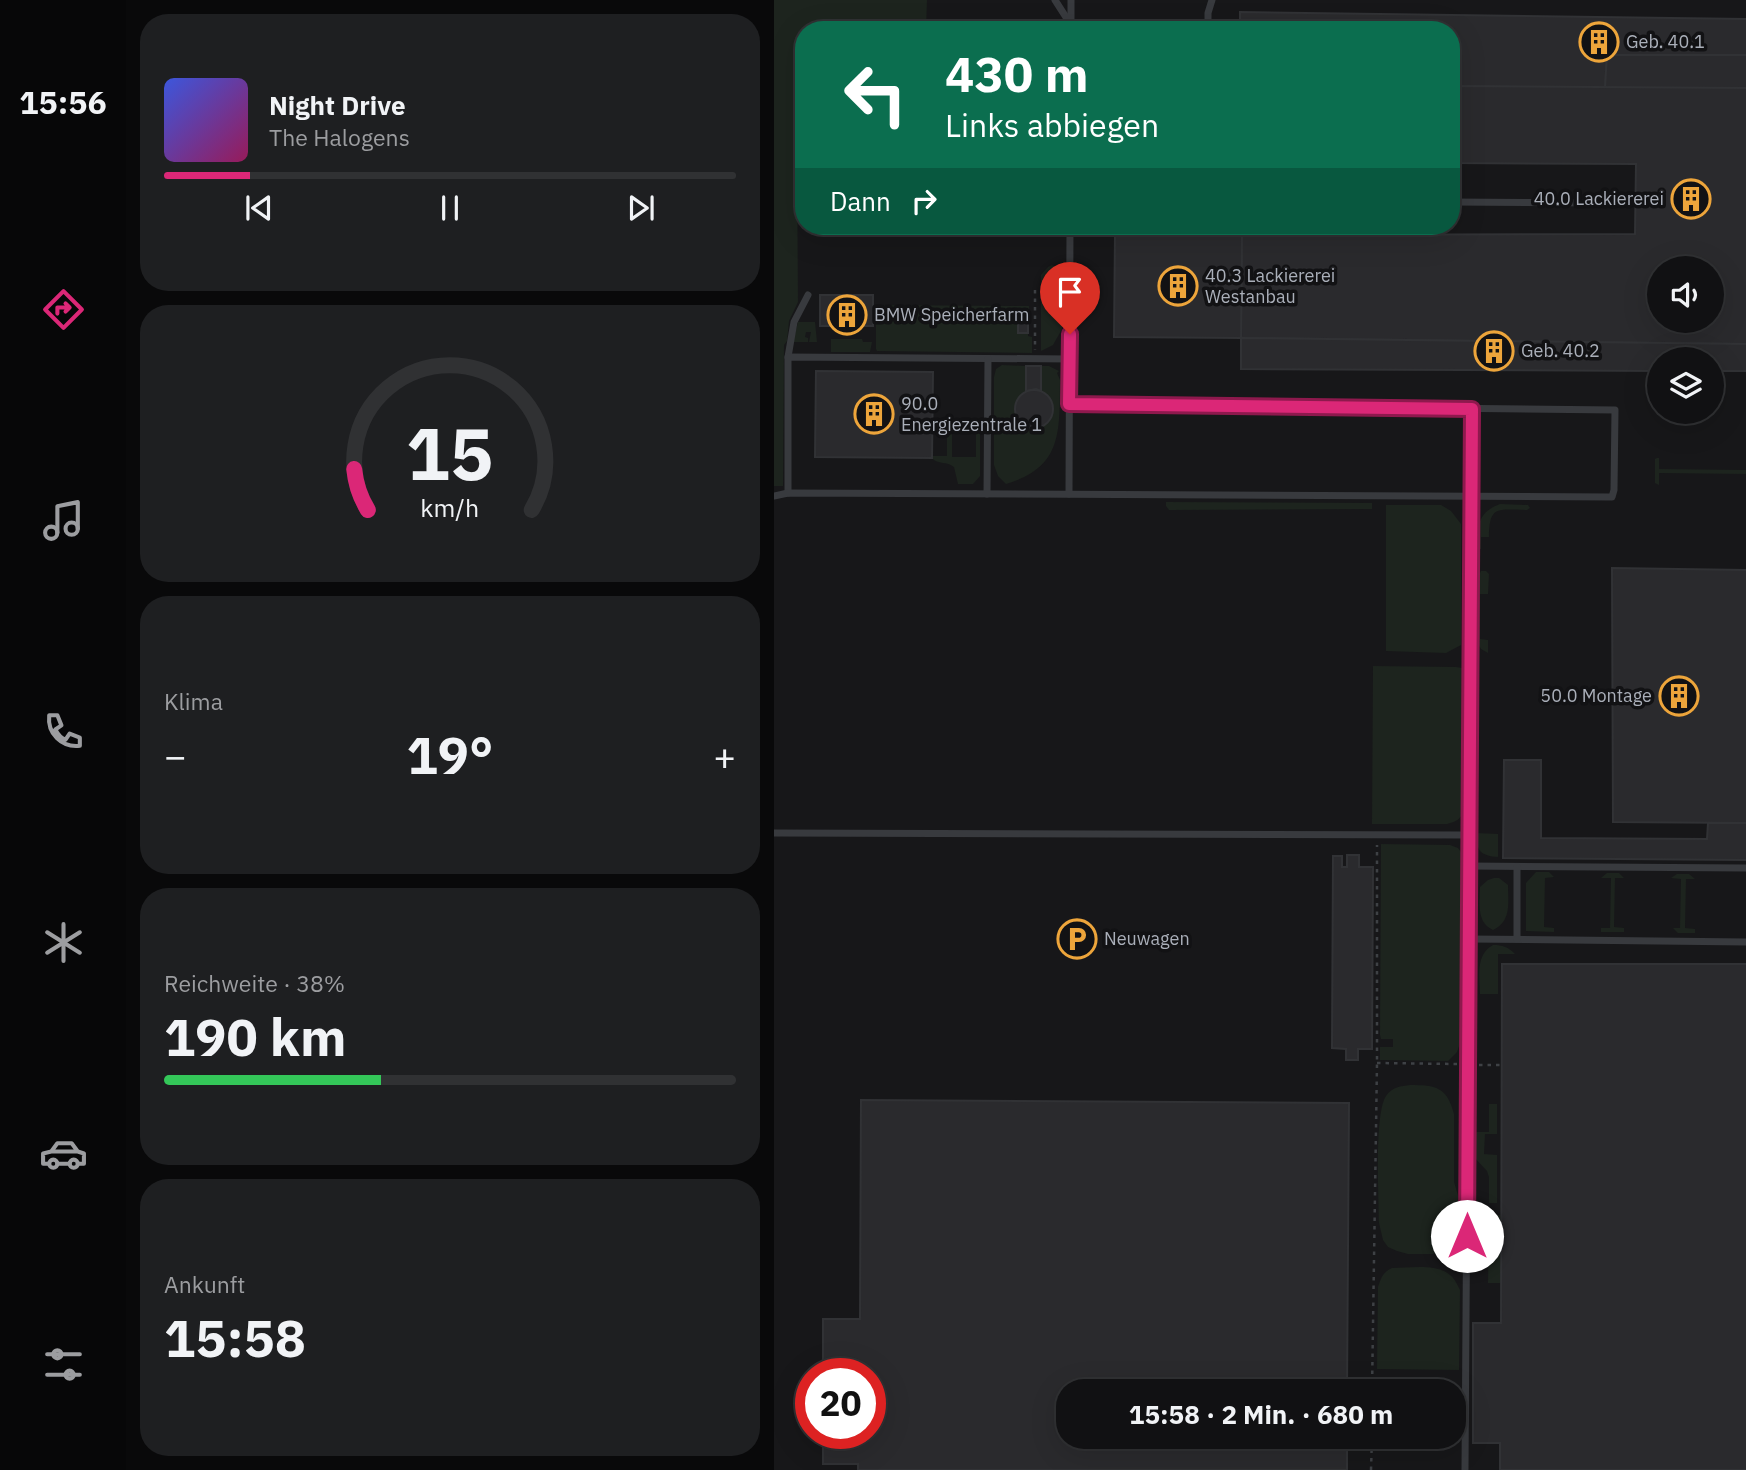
<!DOCTYPE html>
<html lang="de">
<head>
<meta charset="utf-8">
<style>
  body { margin:0; font-family:"IBM Plex Sans",sans-serif; background:#1e1f21; color:#f1f3f6; height:100vh; display:flex; flex-direction:column; font-size:26px; white-space:nowrap }
  * { box-sizing:border-box; margin:0 }
  p { font-size:23px; color:#9c9da0 }
  .icon { flex:none; width:38px; height:38px; fill:none; stroke:currentColor; stroke-width:2; stroke-linecap:round; stroke-linejoin:round }
  .map { position:relative; flex:1; overflow:hidden }
  .sheet { display:flex; flex-direction:column; gap:14px; padding:14px; background:#09090a; width:648px }
  .sheet>* { flex:none }
  .top-card { position:absolute; left:21px; top:21px; width:665px; height:214px; border-radius:28px; box-shadow:0 7px 28px #0002,0 0 0 2px #303133; background:#0b6e4f; color:#fff; overflow:hidden }
  .tools { position:absolute; left:873px; top:256px; display:grid; gap:14px }
  .tools a { display:grid; place-items:center; width:77px; height:77px; border-radius:50%; background:#111113; box-shadow:0 7px 28px #0002,0 0 0 2px #303133; font-size:35px }
  .speed { position:absolute; left:21px; top:1358px; display:flex; gap:14px; font-size:35px; font-weight:700; text-align:center }
  .speed>* { display:grid; place-content:center; width:91px; height:91px; border-radius:50%; background:#111113; box-shadow:0 7px 28px #0002,0 0 0 2px #303133; line-height:1 }
  .speed .limit { border:10px solid #d22; background:#fff; color:#111 }
  .pin { position:absolute; display:grid; place-items:center; width:60px; height:60px; color:#fff; margin:-72px -30px; border-radius:50% 50% 50% 0; rotate:-45deg; box-shadow:0 0 7px #0007 }
  .pin .icon { rotate:45deg }
  .me { position:absolute; width:77px; margin:-38px; rotate:0deg; stroke-linejoin:round; filter:drop-shadow(0 0 5px #0008) }
  .turn { display:flex; align-items:center; gap:24px; height:147px; padding:0 35px; font-size:32px }
  .turn .icon { width:91px; height:91px; stroke-width:2.5 }
  .turn b { display:block; font-size:49px; line-height:60px }
  .then { display:flex; align-items:center; height:66px; padding:0 35px; background:#0003; gap:14px; font-size:26px }
  .big { font-size:52px; font-weight:800; line-height:1.1 }
  .sheet .card { flex:1; display:flex; flex-direction:column; justify-content:center; gap:10px; min-width:0; padding:0 24px; border-radius:28px; background:#1e1f21 }
  .sheet .dial { align-items:center; gap:0 }
  .dial svg { height:182px; overflow:visible; fill:none; stroke:#303133; stroke-width:7; stroke-linecap:round; text-anchor:middle }
  .dial text { fill:#f1f3f6; stroke:none }
  .song { display:flex; align-items:center; gap:21px }
  .cover { width:84px; height:84px; border-radius:10px; background:linear-gradient(135deg,hsl(230 70% 55%),hsl(330 70% 35%)) }
  .played { height:7px; border-radius:4px; background:linear-gradient(90deg,#db2777 15%,#303133 15%) }
  .keys { display:flex; justify-content:space-around; direction:ltr }
  .heat { display:flex; justify-content:space-between; align-items:center; font-size:38px; direction:ltr }
  .charge { height:10px; border-radius:5px; background:linear-gradient(90deg,#34c759 38%,#303133 0) }
  .trip { position:absolute; left:282px; top:1379px; width:410px; height:70px; border-radius:28px; background:#111113; box-shadow:0 7px 28px #0002,0 0 0 2px #303133; font-weight:800; line-height:70px; text-align:center }
  main { display:flex; flex:1; min-height:0 }
  .tab-bar { display:flex; flex-direction:column; width:126px; justify-content:space-around; align-items:center; background:#070708; color:#9c9da0 }
  .tab-bar .icon { width:49px; height:49px }
  .tab-bar .current { color:#db2777 }
  .tab-bar b { font-size:32px; color:#f1f3f6 }
  .map>svg:first-child { display:block }
  .green { fill:#1d241e }
  .building { fill:#2a2a2d; stroke:#313235; stroke-width:2; fill-rule:evenodd }
  .lines { fill:none; stroke-linecap:round; stroke-linejoin:round }
  .path { stroke:#3e4145; stroke-width:2.5; stroke-dasharray:3.5 5; stroke-linecap:butt }
  .service { stroke:#383a3e; stroke-width:7 }
  .route-casing { stroke:#8e194d; stroke-width:18 }
  .route { stroke:#db2777; stroke-width:12 }
  .labels { text-anchor:middle; stroke-width:7; stroke-linejoin:round; paint-order:stroke }
  .poi-label { font-size:18px; fill:#aaafb9; stroke:#121214; text-anchor:start }
</style>
</head>
<body>
<main>
<nav class="tab-bar">
<b>15:56</b>
<svg class="icon current" aria-label="directions" viewBox="0 0 24 24"><path d="M12 3l9 9-9 9-9-9zM9 14v-3h6M13 9l2 2-2 2"/></svg>
<svg class="icon" aria-label="music" viewBox="0 0 24 24"><path d="M9 18V5l10-2v13"/><circle cx="6" cy="18" r="3"/><circle cx="16" cy="16" r="3"/></svg>
<svg class="icon" aria-label="phone" viewBox="0 0 24 24"><path d="M5 4h4l2 5-3 2q2 4 5 5l2-3 5 2v4C11 20 4 13 5 4z"/></svg>
<svg class="icon" aria-label="climate" viewBox="0 0 24 24"><path d="M12 3v18M4 7l16 10M4 17L20 7"/></svg>
<svg class="icon" aria-label="car" viewBox="0 0 24 24"><path d="M5 17H2v-5l4-1 3-4h7l3 4 3 1v5h-3M9 17h6M6 11h13"/><circle cx="7" cy="17" r="2"/><circle cx="17" cy="17" r="2"/></svg>
<svg class="icon" aria-label="filters" viewBox="0 0 24 24"><path d="M4 7h16M4 17h16"/><circle cx="9" cy="7" r="2"/><circle cx="15" cy="17" r="2"/></svg>
</nav>
<section class="sheet">
<div class="card">
<div class="song"><i class="cover"></i><div><b>Night Drive</b><p>The Halogens</p></div></div>
<div class="played"></div>
<div class="keys"><svg class="icon" aria-label="previous" viewBox="0 0 24 24"><path d="M18 5L8 12l10 7zM5 5v14"/></svg><svg class="icon" aria-label="pause" viewBox="0 0 24 24"><path d="M8 5v14M16 5v14"/></svg><svg class="icon" aria-label="next" viewBox="0 0 24 24"><path d="M6 5l10 7-10 7zM19 5v14"/></svg></div>
</div>
<div class="card dial"><svg viewBox="0 0 100 80">
<path d="M14 69A42 42 0 1 1 86 69"/>
<path d="M14 69A42 42 0 0 1 8 51" stroke="#db2777"/>
<text x="50" y="56" font-size="32" font-weight="700">15</text>
<text x="50" y="72" font-size="11">km/h</text>
</svg></div>
<div class="card"><p>Klima</p>
<div class="heat"><a>−</a><b class="big">19°</b><a>+</a></div>
</div>
<div class="card"><p>Reichweite · 38%</p><b class="big">190 km</b><div class="charge"></div></div>
<div class="card"><p>Ankunft</p><b class="big">15:58</b></div>
</section>
<div class="map">
<svg width="973" height="1470" viewBox="0 0 973 1470">
  <rect width="100%" height="100%" fill="#171719"/>
  <g class="green">
    <polygon points="0,0 153,0 152,30 30,30 30,143 23,144 24,302 15,321 13,341 10,345 9,486 0,486"/>
    <polygon points="278,265 282,267 289,277 288,329 279,345 267,351 267,275 274,267"/>
    <polygon points="102,305 255,306 254,336 258,337 258,353 103,351 102,349"/>
    <polygon points="24,322 41,322 43,342 35,342 37,332 32,332 31,337 34,338 34,342 19,342"/>
    <polygon points="57,339 88,339 89,342 98,342 96,352 57,352"/>
    <path d="M228,365L252,366V391C225,408 252,441 273,423C277,419 279,414 279,408C279,399 274,395 267,391V366H275L285,371L283,373L286,380C285,430 290,467 232,484L224,476L220,465V377L222,369Z"/>
    <path d="M202,422L206,425V476L199,484H184L180,467C173,461 164,465 158,458V456H173V423H178V457H202Z"/>
    <polygon points="883,458 885,458 885,469 972,470 972,474 885,473 885,485 881,483 881,459"/>
    <polygon points="392,502 598,503 598,509 395,510 392,506"/>
    <path d="M726,504L754,505L756,508L753,510C725,510 715,504 715,537H707V549H704C704,527 702,513 726,504Z"/>
    <polygon points="612,505 667,505 677,511 687,524 687,645 672,653 612,651"/>
    <polygon points="707,571 712,571 715,574 714,594 706,594 706,639 714,640 714,653 707,649 703,642 704,575"/>
    <path d="M599,666L682,667L688,668L690,673L689,813C685,821 680,822 673,824H598Z"/>
    <path d="M702,833L724,834V857C707,856 702,851 702,833Z"/>
    <polygon points="607,844 676,845 684,848 689,855 687,1040 683,1052 674,1061 606,1060 606,1047 619,1047 619,1039 607,1039 606,1035"/>
    <polygon points="762,872 775,872 780,877 771,878 770,927 780,928 780,932 752,931 752,883"/>
    <polygon points="833,873 845,873 850,878 841,878 840,927 850,928 850,932 827,932 827,928 836,928 837,878 827,878"/>
    <polygon points="903,874 915,874 921,879 912,879 911,928 921,929 921,933 904,933 899,928 906,928 907,879 897,878"/>
    <path d="M720,878H725L734,885C734,903 738,921 719,930C702,922 706,903 706,887L714,880Z"/>
    <path d="M719,945C729,945 734,947 741,954H724V994H706C706,976 701,955 719,945Z"/>
    <path d="M636,1085C662,1085 673,1087 680,1114V1182L686,1202V1234L679,1244L672,1250L659,1254H634L623,1251L614,1247L609,1240L605,1223C605,1197 600,1114 612,1096C618,1087 627,1086 636,1085Z"/>
    <polygon points="715,1104 723,1104 723,1134 711,1134 710,1154 723,1155 723,1203 715,1203 715,1177 713,1171 700,1157 700,1132 715,1132"/>
    <polygon points="715,1215 727,1215 727,1283 714,1283"/>
    <path d="M618,1268C635,1268 663,1263 676,1275C681,1279 683,1284 686,1290L685,1370L603,1369L604,1287C607,1278 609,1272 618,1268Z"/>
  </g>
  <g class="building">
    <polygon points="466,12 973,19 973,55 833,55 831,88 677,86 677,30 466,30"/>
    <polygon points="833,55 973,55 973,88 831,88"/>
    <path d="M677,86L973,88V344L467,338L468,235L861,234L862,164L677,163ZM886,268H938V320H886Z"/>
    <polygon points="341,234 468,235 467,338 340,337"/>
    <rect x="46" y="295" width="53" height="31"/>
    <rect x="244" y="323" width="10" height="10"/>
    <polygon points="467,338 973,344 973,371 938,371 938,359 886,359 886,371 467,369"/>
    <polygon points="252,366 267,366 267,391 262,389 252,391"/>
    <polygon points="42,371 159,372 158,458 41,457"/>
    <circle cx="260" cy="409" r="19"/>
    <polygon points="838,568 973,570 973,823 839,822"/>
    <polygon points="730,760 767,760 767,838 933,839 934,823 973,823 973,860 729,858"/>
    <polygon points="573,855 585,855 585,867 599,867 598,1049 584,1049 584,1060 572,1060 572,1049 558,1048 559,856 568,856 568,867 573,867"/>
    <polygon points="728,964 973,964 973,1470 726,1470 726,1443 699,1443 699,1323 727,1323"/>
    <polygon points="87,1100 575,1103 573,1391 294,1391 294,1437 573,1437 573,1470 84,1470 84,1464 49,1464 49,1433 96,1433 96,1374 49,1374 49,1319 86,1319"/>
  </g>
  <g class="lines">
    <g class="path">
      <polyline points="261,290 261,350"/>
      <polyline points="603,1063 684,1064"/>
      <polyline points="705,1065 728,1065"/>
      <polyline points="598,1391 603,1063 603,845"/>
      <polyline points="597,1470 598,1437"/>
    </g>
    <g class="service">
      <polyline points="281,0 297,25"/>
      <polyline points="297,30 297,0"/>
      <polyline points="434,30 434,13 438,0"/>
      <polyline points="677,202 838,203"/>
      <polyline points="14,357 20,322 34,295"/>
      <polyline points="14,493 14,357 296,359"/>
      <polyline points="213,494 214,359"/>
      <polyline points="295,494 296,226"/>
      <polyline points="0,496 14,493 838,497 840,490 841,410 295,404"/>
      <polyline points="0,833 695,835"/>
      <polyline points="695,866 973,868"/>
      <polyline points="695,939 973,942"/>
      <polyline points="743,939 743,867"/>
      <polyline points="691,1470 698,409"/>
    </g>
  </g>
  <g class="lines">
    <g class="route-casing">
      <polyline id="route" points="296,334 295,404 698,409 693,1236"/>
    </g>
    <use href="#route" class="route"/>
  </g>
  <defs>
    <g id="building-ring" transform="scale(2.0125)"><circle r="9.5" fill="#121214" stroke="#eda53b" stroke-width="1.5"/><path d="M-4-6H4V6H1V3H-1V6H-4ZM-2.5-4.3h1.7v1.8h-1.7ZM.8-4.3h1.7v1.8H.8ZM-2.5-1h1.7V.8h-1.7ZM.8-1h1.7V.8H.8Z" fill="#eda53b"/></g>
    <g id="parking-ring" transform="scale(2.0125)"><circle r="9.5" fill="#121214" stroke="#eda53b" stroke-width="1.5"/><path d="M-3.5-5.5H1a3.5 3.5 0 0 1 0 7H-1V5.5H-3.5ZM-1-3.4V-.6H.8a1.4 1.4 0 0 0 0-2.8Z" fill="#eda53b"/></g>
  </defs>
  <g fill-rule="evenodd">
    <use href="#building-ring" x="825" y="42"/>
    <use href="#building-ring" x="917" y="199"/>
    <use href="#building-ring" x="404" y="286"/>
    <use href="#building-ring" x="73" y="315"/>
    <use href="#building-ring" x="720" y="351"/>
    <use href="#building-ring" x="100" y="414"/>
    <use href="#building-ring" x="905" y="696"/>
    <use href="#parking-ring" x="303" y="939"/>
  </g>
  <g class="labels">
    <g class="poi-label">
      <text x="852" y="48">Geb. 40.1</text>
      <text x="890" y="205" text-anchor="end">40.0 Lackiererei</text>
      <text x="431" y="282">40.3 Lackiererei<tspan x="431" dy="21">Westanbau</tspan></text>
      <text x="100" y="321">BMW Speicherfarm</text>
      <text x="747" y="357">Geb. 40.2</text>
      <text x="127" y="410">90.0<tspan x="127" dy="21">Energiezentrale 1</tspan></text>
      <text x="878" y="702" text-anchor="end">50.0 Montage</text>
      <text x="330" y="945">Neuwagen</text>
    </g>
  </g>
</svg>
<div class="tools">
<a><svg class="icon" aria-label="sound" viewBox="0 0 24 24"><path d="M4 9h4l5-4v14l-5-4H4zM17 9q2 3 0 6"/></svg></a>
<a><svg class="icon" aria-label="layers" viewBox="0 0 24 24"><path d="M12 4l9 5-9 5-9-5zM3 14l9 5 9-5"/></svg></a>
</div>
<div class="speed"><div class="limit">20</div></div>
<div class="pin" style="left:296px;top:334px;background:#d93025"><svg class="icon" aria-label="arrive" viewBox="0 0 24 24"><path d="M6 21V4h12l-3 4 3 4H6"/></svg></div>
<svg class="me" style="left:693px;top:1236px" viewBox="-20 -20 40 40"><circle r="19" fill="#fff"/><path d="M0-13L10 11 0 6-10 11z" fill="#db2777"/></svg>
<div class="trip">15:58 · 2 Min. · 680 m</div>
<div class="top-card">
<div class="turn"><svg class="icon" aria-label="left" viewBox="0 0 24 24"><path d="M17 20v-9H6M10 6l-5 5 5 5"/></svg><div><b>430 m</b>Links abbiegen</div></div>
<div class="then">Dann<svg class="icon" aria-label="right" viewBox="0 0 24 24"><path d="M7 20v-9h11M14 6l5 5-5 5"/></svg></div>
</div>
</div>
</main>
</body>
</html>
